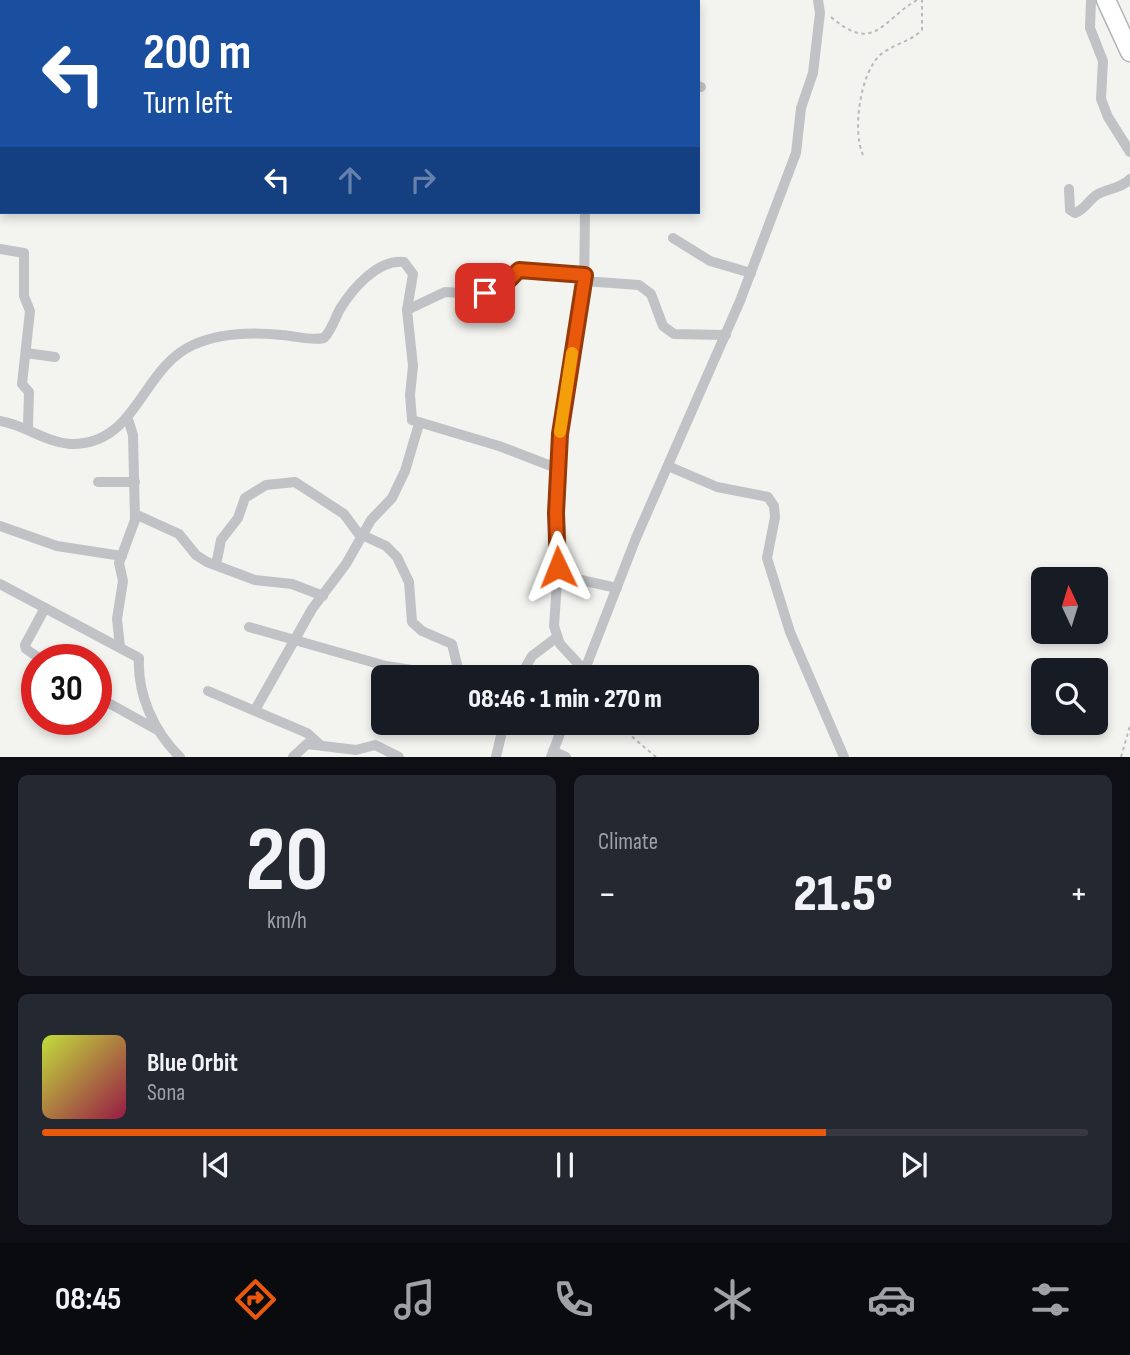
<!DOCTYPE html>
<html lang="en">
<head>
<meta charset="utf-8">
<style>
  body { margin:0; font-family:"Sofia Sans Condensed",sans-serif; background:#242831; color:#f1f3f6; height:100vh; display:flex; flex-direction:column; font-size:26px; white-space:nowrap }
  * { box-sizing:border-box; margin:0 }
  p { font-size:23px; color:#9ea1a6 }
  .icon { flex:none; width:38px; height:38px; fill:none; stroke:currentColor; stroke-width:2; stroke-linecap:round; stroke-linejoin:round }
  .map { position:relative; height:757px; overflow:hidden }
  .sheet { display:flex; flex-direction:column; gap:18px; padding:18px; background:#0d0f14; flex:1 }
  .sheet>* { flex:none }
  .guide { position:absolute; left:0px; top:0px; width:700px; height:214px; box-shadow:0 4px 10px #0003; background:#1a4fa0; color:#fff; overflow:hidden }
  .needle { width:46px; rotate:356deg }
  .buttons { position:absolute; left:1031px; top:567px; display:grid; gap:14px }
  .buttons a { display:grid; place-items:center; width:77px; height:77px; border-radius:10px; background:#171b24; box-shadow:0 4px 10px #0003; font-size:35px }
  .speed { position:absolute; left:21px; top:644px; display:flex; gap:14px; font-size:35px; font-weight:700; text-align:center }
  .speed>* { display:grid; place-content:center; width:91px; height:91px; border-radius:50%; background:#171b24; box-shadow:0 4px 10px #0003; line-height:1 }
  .speed .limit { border:10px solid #d22; background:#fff; color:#111 }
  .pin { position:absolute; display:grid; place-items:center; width:60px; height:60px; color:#fff; margin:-30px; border-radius:14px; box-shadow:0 4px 10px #0006 }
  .me { position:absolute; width:77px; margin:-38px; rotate:358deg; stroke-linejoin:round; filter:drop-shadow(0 0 5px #0008) }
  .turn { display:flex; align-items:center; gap:24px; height:147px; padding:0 28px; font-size:32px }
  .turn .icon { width:91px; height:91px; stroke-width:2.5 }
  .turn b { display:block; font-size:49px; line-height:60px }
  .lanes { display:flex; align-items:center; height:66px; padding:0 28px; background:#0003; justify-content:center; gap:35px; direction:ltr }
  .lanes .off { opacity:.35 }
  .big { font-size:52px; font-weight:800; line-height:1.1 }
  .sheet .card { flex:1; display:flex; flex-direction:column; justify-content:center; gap:10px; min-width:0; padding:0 24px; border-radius:10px; background:#242831 }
  .sheet .dial { align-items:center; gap:0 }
  .dial b { font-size:91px; line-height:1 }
  .song { display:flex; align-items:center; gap:21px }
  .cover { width:84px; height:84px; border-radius:10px; background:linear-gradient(135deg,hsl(70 70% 55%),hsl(340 70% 35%)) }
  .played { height:7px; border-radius:4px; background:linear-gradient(90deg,#ea580c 75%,#363941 75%) }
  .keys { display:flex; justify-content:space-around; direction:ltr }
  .heat { display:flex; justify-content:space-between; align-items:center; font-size:38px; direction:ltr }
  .sheet .tiles { flex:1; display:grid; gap:18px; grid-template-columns:1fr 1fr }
  .card:last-child { grid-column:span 2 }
  .trip { position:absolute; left:371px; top:665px; width:388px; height:70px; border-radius:10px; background:#171b24; box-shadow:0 4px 10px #0003; font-weight:800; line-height:70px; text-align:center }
  .tabs { display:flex; height:112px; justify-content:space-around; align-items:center; background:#090b0e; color:#9ea1a6 }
  .tabs .icon { width:49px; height:49px }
  .tabs .on { color:#ea580c }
  .tabs b { font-size:32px; color:#f1f3f6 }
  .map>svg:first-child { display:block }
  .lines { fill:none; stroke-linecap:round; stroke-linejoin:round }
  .highway-casing { stroke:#b2b4b8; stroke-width:21 }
  .path { stroke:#b9babd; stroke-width:2; stroke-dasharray:3.5 3.5; stroke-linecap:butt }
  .street { stroke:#c0c2c5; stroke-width:10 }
  .highway { stroke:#fff; stroke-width:18 }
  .route-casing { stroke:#983908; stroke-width:18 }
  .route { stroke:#ea580c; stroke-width:12 }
  .slow { stroke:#f59e0b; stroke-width:12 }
</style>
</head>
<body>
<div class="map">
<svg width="1130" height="757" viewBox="0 0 1130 757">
  <rect width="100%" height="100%" fill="#f3f4f0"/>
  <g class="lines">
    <g class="highway-casing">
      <polyline id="highway" points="1106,0 1130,52"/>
    </g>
    <g class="path">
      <path d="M831,17C874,54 881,21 917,0"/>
      <path d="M863,155C852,131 860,74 880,55C893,44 910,42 922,30V0"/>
      <polyline points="616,723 656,757"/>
      <polyline points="1121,757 1130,726"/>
    </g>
    <g class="street">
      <polyline points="604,0 606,2"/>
      <polyline points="1091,0 1090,28 1103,61 1101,99 1108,117 1130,152"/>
      <polyline points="623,2 625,0"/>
      <polyline points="698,86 701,87"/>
      <path d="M1069,189L1070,210L1075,213C1086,209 1088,200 1098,194C1109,188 1120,189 1130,179"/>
      <polyline points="673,238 710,261 751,273"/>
      <polyline points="0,249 24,253 24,296 30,311 22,384 29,392 28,427"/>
      <polyline points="584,281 639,285 651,294 663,326 674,334 726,335"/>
      <polyline points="407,310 445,292 485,294 501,288 519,270 585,275"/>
      <polyline points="26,353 55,357"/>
      <path d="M0,421C25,425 45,442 70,444C137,446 141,368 193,345C219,333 253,332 282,335C296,336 310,341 324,338C332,330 335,318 340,309C353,288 378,259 404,262L413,274L407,310L413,366L410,395L412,420L499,446L559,469"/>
      <polyline points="668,466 717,487 768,497 774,506 775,517 767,558 790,632 844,757"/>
      <polyline points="98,482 135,482"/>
      <polyline points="135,514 179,534 196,555 207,562 255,580 292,584 323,596"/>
      <polyline points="0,526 57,546 122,556"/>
      <polyline points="216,565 221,540 238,518 245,498 266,485 295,482 344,514 358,533 386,546 397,557 409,582 412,622 422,631 452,644 460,677"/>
      <polyline points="558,575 617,588"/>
      <path d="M0,584L139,658C137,694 154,732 180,757"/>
      <polyline points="249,627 386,666 457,677"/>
      <polyline points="120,647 117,619 123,581 119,563 135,520 133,435 128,419"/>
      <polyline points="42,660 26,649 25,645 45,608"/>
      <polyline points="585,671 560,644 554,626 558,567 556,513 560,434 584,290 585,212"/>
      <polyline points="520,677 532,656 556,638"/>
      <polyline points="582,677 636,538 740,301 796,153 801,108 813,73 820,13 818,0"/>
      <polyline points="208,691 307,733 320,745"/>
      <polyline points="96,696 159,731"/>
      <polyline points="255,710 312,609 346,564 371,520 392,498 405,471 419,424"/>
      <polyline points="553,751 566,757"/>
      <polyline points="293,757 307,744 356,750 375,745 399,757"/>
      <polyline points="496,757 504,723"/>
      <polyline points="551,757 564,723"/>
    </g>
    <use href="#highway" class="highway"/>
  </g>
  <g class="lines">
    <g class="route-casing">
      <polyline id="route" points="485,293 501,288 519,270 585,275 560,434 556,513 558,567"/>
    </g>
    <use href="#route" class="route"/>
    <polyline class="slow" points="560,432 572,353"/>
  </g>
</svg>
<div class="buttons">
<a><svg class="needle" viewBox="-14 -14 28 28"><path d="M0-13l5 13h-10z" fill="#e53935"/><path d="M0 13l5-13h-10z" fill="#9ea1a6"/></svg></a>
<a><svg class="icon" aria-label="search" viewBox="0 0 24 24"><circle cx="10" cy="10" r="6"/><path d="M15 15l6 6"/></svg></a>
</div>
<div class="speed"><div class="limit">30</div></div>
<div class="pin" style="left:485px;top:293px;background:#d93025"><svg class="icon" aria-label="arrive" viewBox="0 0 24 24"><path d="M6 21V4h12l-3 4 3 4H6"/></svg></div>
<svg class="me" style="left:558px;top:567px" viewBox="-20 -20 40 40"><path d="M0-17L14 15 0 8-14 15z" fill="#ea580c" stroke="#fff" stroke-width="4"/></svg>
<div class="trip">08:46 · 1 min · 270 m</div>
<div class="guide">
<div class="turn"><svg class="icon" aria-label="left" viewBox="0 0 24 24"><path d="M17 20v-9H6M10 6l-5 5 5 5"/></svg><div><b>200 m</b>Turn left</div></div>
<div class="lanes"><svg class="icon" aria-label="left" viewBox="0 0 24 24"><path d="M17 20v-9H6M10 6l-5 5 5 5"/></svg><svg class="icon off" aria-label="ahead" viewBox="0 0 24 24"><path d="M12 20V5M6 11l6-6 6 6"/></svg><svg class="icon off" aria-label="right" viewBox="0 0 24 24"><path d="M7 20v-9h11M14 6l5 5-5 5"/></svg></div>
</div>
</div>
<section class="sheet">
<div class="tiles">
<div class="card dial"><b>20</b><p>km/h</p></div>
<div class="card"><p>Climate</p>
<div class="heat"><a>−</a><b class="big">21.5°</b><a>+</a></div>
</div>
<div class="card">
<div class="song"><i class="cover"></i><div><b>Blue Orbit</b><p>Sona</p></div></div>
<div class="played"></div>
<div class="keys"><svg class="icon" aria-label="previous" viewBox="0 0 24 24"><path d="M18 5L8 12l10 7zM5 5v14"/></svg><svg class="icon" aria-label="pause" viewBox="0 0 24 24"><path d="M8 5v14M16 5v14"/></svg><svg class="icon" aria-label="next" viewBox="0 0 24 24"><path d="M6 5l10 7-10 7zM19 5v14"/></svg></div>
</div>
</div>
</section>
<nav class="tabs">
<b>08:45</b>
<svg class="icon on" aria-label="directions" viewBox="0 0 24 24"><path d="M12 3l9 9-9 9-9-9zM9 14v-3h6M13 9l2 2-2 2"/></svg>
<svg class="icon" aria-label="music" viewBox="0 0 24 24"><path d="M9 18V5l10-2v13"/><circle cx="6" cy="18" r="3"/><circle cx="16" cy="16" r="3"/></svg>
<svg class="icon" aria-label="phone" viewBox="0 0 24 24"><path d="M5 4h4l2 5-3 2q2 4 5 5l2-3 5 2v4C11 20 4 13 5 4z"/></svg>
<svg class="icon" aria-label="climate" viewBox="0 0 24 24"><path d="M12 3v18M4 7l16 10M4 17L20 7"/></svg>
<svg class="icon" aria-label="car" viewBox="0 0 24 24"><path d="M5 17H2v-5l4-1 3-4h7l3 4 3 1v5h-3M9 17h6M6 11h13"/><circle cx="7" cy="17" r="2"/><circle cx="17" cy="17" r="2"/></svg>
<svg class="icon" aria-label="filters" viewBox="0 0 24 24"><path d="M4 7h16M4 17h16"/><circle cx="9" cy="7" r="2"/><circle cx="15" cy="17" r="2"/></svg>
</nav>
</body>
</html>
